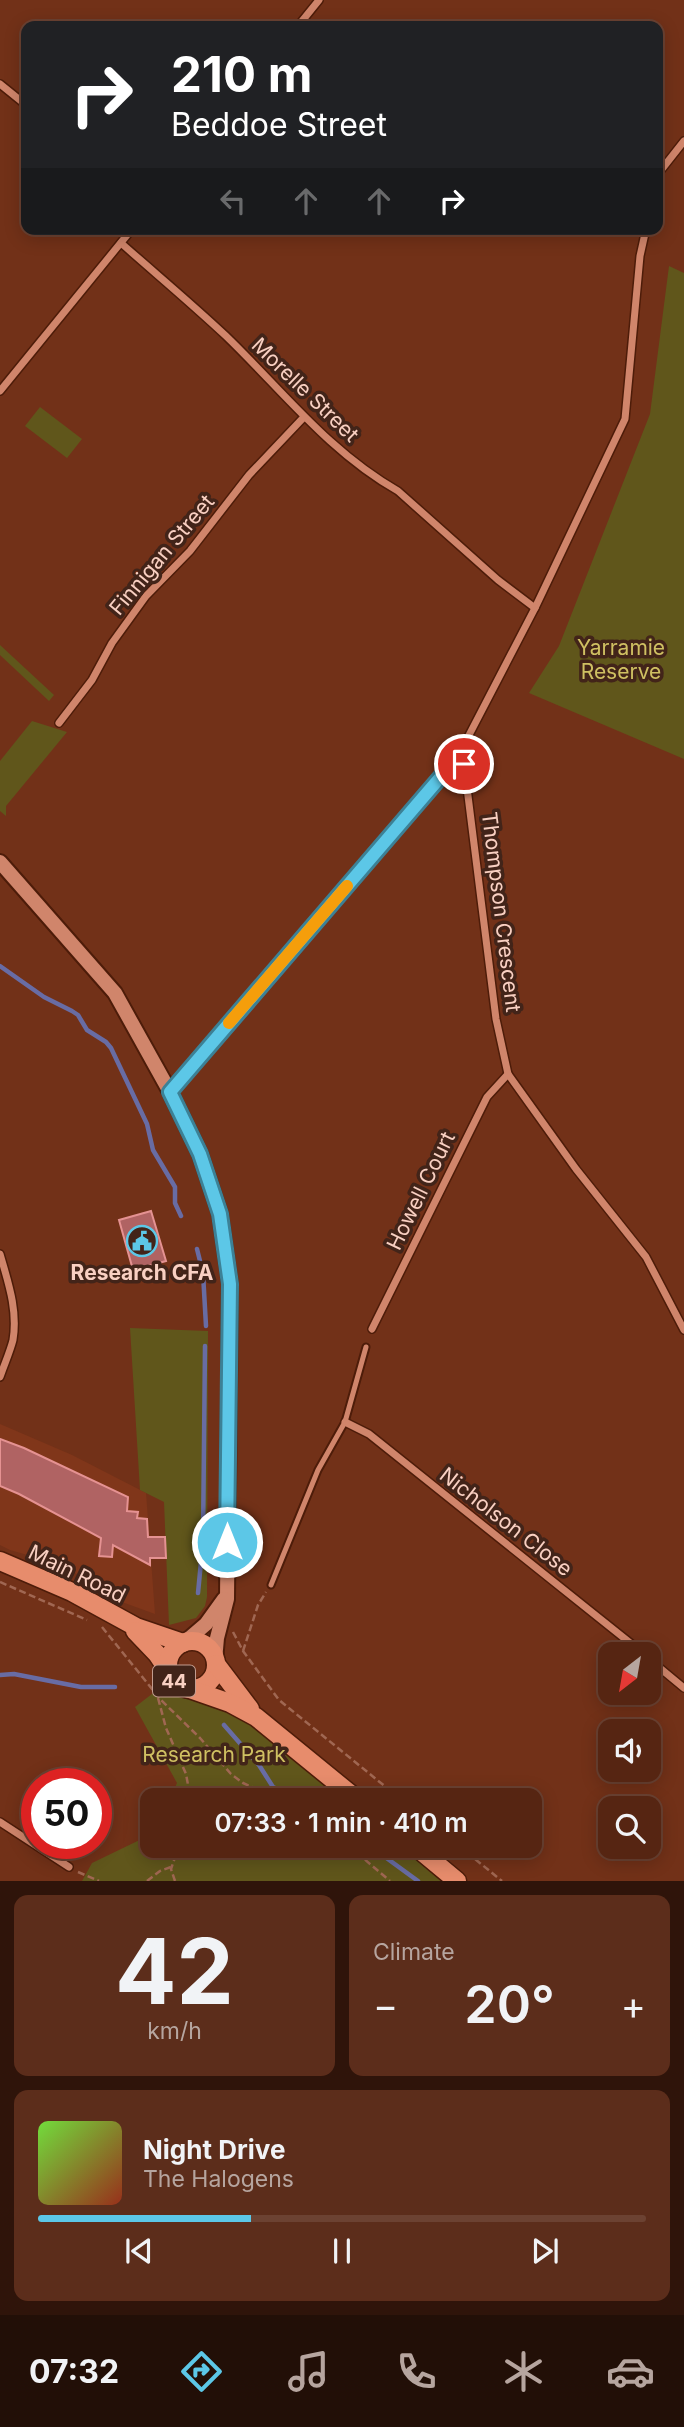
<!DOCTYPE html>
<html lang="en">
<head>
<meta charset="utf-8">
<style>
  body { margin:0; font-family:Inter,sans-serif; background:#5c2d1b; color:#f1f3f6; height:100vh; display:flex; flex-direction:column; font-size:26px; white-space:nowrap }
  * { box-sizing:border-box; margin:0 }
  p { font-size:23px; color:#b6a59f }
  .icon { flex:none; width:38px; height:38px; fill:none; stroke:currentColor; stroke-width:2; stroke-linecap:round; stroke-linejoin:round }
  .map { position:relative; height:1881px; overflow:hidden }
  .drawer { display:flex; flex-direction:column; gap:14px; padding:14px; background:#2f140a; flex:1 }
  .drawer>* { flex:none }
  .banner { position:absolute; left:21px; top:21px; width:642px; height:214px; border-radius:14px; box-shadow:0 4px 18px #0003,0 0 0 2px #6c4232; background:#202124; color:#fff; overflow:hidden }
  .needle { width:46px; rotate:211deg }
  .tools { position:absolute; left:598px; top:1642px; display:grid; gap:14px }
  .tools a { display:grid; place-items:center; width:63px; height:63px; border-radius:14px; background:#562512; box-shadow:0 4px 18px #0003,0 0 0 2px #6c4232; font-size:35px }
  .speed { position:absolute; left:21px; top:1768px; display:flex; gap:14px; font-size:35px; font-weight:700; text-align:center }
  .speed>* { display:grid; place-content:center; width:91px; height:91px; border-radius:50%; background:#562512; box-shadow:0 4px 18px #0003,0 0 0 2px #6c4232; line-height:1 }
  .speed .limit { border:10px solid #d22; background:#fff; color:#111 }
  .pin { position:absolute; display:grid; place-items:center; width:60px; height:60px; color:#fff; margin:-30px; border:4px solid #fff; border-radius:50%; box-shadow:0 2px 7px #0007 }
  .me { position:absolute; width:77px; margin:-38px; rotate:0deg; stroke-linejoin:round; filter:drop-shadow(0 0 5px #0008) }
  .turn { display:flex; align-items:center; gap:24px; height:147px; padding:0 35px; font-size:32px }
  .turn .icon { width:91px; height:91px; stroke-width:2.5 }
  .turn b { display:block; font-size:49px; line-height:60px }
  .lanes { display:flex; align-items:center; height:66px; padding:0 35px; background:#0003; justify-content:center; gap:35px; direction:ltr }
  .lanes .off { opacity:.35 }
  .big { font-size:52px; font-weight:600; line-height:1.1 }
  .drawer .card { flex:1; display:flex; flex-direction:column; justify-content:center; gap:10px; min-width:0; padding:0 24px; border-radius:14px; background:#5c2d1b }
  .drawer .dial { align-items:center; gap:0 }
  .dial b { font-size:91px; line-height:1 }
  .song { display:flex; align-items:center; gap:21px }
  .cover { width:84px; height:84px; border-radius:10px; background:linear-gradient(135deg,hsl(100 70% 55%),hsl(10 70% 35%)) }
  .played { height:7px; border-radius:4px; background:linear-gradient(90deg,#5cc7e7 35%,#6c4232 35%) }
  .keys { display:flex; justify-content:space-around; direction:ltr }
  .heat { display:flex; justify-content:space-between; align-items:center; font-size:38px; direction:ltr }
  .drawer .tiles { flex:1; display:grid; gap:14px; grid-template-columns:1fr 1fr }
  .card:last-child { grid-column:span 2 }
  .trip { position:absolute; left:140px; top:1788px; width:402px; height:70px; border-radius:14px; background:#562512; box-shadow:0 4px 18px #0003,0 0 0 2px #6c4232; font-weight:600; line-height:70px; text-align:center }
  .dock { display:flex; height:112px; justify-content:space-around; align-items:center; background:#220f07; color:#b6a59f }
  .dock .icon { width:49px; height:49px }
  .dock .active { color:#5cc7e7 }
  .dock b { font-size:32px; color:#f1f3f6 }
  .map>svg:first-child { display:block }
  .built { fill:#80361a }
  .green { fill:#60561b }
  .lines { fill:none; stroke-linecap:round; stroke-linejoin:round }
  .stream { stroke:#686ca4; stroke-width:4.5 }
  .building { fill:#b06363; stroke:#e59292; stroke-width:2 }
  .service-casing { stroke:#4d1c09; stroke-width:9 }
  .minor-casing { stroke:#4d1c09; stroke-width:10 }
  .secondary-casing { stroke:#4d1c09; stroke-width:18 }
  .primary-casing { stroke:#4d1c09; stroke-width:21 }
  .path { stroke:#a06752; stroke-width:2.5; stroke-dasharray:7 3.5; stroke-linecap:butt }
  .service { stroke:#d0856b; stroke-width:5 }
  .minor { stroke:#d0856b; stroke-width:7 }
  .secondary { stroke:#d0856b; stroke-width:14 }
  .primary { stroke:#e78c6c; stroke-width:18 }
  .route-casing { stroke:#3c8196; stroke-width:18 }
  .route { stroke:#5cc7e7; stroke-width:12 }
  .slow { stroke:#f59e0b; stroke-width:12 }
  .labels { text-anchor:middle; stroke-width:7; stroke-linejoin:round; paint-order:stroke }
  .shield { fill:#422419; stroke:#c29c8f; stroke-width:2 }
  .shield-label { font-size:19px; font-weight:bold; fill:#f9d0c2 }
  .street-label { font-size:21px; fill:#f9d0c2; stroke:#422419 }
  .park-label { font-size:21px; fill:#cfc062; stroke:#422419 }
  .poi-label { font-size:21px; font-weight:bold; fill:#f9d0c2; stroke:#422419 }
</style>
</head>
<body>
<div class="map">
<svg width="684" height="1881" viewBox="0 0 684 1881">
  <rect width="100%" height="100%" fill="#723118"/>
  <polygon class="built" points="0,1424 72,1455 146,1493 155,1614 111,1598 84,1578 59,1564 10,1550 0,1545"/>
  <g class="green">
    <polygon points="669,266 684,273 684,759 529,693 559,646 650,414"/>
    <polygon points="40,407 82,439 67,458 25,426"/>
    <polygon points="0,645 54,695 49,701 0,655"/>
    <polygon points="32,721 67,732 6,806 6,816 0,811 0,761"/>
    <polygon points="130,1328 208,1331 207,1597 205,1606 196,1618 169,1625 164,1502 140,1490"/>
    <path d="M165,1684C178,1698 194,1695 209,1702C260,1724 302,1766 344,1801H169L177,1783L135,1707Z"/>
    <polygon points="152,1834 152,1846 400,1846 441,1881 82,1881 92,1863"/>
  </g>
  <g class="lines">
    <g class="stream">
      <polyline points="0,966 44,997 72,1011 78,1015 87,1030 106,1042 111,1048 147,1124 153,1150 175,1187 175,1203 181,1216"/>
      <polyline points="197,1249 203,1273 206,1326"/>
      <polyline points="198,1593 203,1541 205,1346"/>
      <polyline points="0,1675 14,1674 81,1687 115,1687"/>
      <polyline points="224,1725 259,1765 273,1787 303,1801"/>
      <polyline points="370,1846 418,1881"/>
    </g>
  </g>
  <g class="building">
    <polygon points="151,1211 166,1261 133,1270 119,1220"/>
    <polygon points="0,1439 24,1448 128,1497 127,1511 138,1512 137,1518 147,1519 148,1537 165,1537 166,1558 150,1558 150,1565 113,1545 112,1557 99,1556 101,1538 19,1494 0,1486"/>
  </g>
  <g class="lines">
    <g class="service-casing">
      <polyline id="service" points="271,1585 318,1470 345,1422 366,1347"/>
    </g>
    <g class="minor-casing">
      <g id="minor">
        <polyline points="298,26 319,0"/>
        <polyline points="0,84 26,105"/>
        <polyline points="658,174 684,141"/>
        <polyline points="646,229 640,256 625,419 535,608 467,739 464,764 496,1019 508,1074 576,1169 646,1257 684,1330"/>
        <path d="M121,243C156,274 192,304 226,336C282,390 329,452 398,491L498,580L535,608"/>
        <polyline points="0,391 132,229"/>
        <polyline points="59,723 92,680 112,643 146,596 190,551 249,475 304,417"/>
        <polyline points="170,1092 444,773 464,764"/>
        <path d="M0,1254C8,1282 18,1310 13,1340C10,1352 4,1365 0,1377"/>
        <polyline points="372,1329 487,1097 508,1074"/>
        <polyline points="345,1422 369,1434 644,1654"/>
        <polyline points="649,1659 684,1688"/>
        <polyline points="0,1822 69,1867"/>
      </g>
    </g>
    <g class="secondary-casing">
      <g id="secondary">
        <polyline points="0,862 115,993 170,1092 200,1154 220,1214 230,1284 227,1599 217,1638 215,1661"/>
        <polyline points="185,1642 206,1624 224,1599"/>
      </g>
    </g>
    <g class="primary-casing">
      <g id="primary">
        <polyline points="0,1561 72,1592 136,1627 183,1643"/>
        <polyline points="135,1631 157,1654 169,1672"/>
        <circle cx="192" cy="1665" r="24"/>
        <polyline points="216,1664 250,1709"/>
        <polyline points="187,1688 230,1703 256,1717 359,1801"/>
        <polyline points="415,1846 457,1881"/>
      </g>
    </g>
    <g class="path">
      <polyline points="0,1582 87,1620"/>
      <polyline points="102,1627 161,1700 200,1738 231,1774 243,1783 283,1801"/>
      <polyline points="233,1632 243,1651 279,1700 403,1801"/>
      <polyline points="243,1651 258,1605 266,1592"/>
      <polyline points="158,1698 166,1728 186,1774 191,1801"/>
      <polyline points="349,1846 390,1881"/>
      <polyline points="459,1846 502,1881"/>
      <polyline points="78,1872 99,1881"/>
      <polyline points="147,1881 160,1871 171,1867"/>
      <polyline points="175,1881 171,1869 179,1846"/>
    </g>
    <use href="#service" class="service"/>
    <use href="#minor" class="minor"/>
    <use href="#secondary" class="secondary"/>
    <use href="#primary" class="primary"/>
  </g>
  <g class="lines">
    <g class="route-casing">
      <polyline id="route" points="227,1542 230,1284 220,1214 200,1154 170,1092 444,773 464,764"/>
    </g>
    <use href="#route" class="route"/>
    <polyline class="slow" points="229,1023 347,886"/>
  </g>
  <defs>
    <g id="civic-ring" transform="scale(1.575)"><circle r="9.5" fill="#422419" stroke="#5cc7e7" stroke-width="1.5"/><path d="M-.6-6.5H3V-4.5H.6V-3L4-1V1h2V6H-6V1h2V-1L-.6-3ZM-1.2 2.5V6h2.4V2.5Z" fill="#5cc7e7"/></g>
  </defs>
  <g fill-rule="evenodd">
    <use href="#civic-ring" x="142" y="1241"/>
  </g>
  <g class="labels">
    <rect class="shield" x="153" y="1665.5" width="42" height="31" rx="5"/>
    <g class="shield-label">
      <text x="174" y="1688">44</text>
    </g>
    <g class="street-label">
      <text transform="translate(305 390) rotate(44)" y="7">Morelle Street</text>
      <text transform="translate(162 555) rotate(-50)" y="7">Finnigan Street</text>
      <text transform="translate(501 912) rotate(83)" y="7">Thompson Crescent</text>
      <text transform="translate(421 1191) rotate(-64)" y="7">Howell Court</text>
      <text transform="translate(506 1522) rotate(38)" y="7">Nicholson Close</text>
      <text transform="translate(77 1574) rotate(26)" y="7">Main Road</text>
    </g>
    <g class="park-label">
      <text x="621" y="655">Yarramie<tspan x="621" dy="24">Reserve</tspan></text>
      <text x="214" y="1762">Research Park</text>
    </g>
    <g class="poi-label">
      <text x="142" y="1280">Research CFA</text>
    </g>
  </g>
</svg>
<div class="tools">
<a><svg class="needle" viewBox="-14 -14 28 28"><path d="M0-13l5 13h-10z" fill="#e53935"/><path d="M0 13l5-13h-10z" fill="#b6a59f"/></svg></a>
<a><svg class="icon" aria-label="sound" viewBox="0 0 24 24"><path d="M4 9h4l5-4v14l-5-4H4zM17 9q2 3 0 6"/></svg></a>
<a><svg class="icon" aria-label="search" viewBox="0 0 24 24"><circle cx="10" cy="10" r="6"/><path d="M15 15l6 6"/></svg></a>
</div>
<div class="speed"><div class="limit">50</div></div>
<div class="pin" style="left:464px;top:764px;background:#d93025"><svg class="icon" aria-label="arrive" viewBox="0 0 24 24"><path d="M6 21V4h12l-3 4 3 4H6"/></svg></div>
<svg class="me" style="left:227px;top:1542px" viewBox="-20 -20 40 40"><circle r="17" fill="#5cc7e7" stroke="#fff" stroke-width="3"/><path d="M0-11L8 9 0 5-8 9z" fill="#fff"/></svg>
<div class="trip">07:33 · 1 min · 410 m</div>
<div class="banner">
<div class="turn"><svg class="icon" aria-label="right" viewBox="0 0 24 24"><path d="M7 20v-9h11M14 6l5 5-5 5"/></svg><div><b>210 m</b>Beddoe Street</div></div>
<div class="lanes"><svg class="icon off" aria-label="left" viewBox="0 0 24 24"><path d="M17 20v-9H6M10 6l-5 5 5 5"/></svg><svg class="icon off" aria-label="ahead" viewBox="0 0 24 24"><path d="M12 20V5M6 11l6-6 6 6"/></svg><svg class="icon off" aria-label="ahead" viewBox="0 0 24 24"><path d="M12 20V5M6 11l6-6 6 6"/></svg><svg class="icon" aria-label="right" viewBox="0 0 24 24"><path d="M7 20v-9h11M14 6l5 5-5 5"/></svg></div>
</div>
</div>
<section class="drawer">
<div class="tiles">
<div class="card dial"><b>42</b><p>km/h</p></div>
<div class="card"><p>Climate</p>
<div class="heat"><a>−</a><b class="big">20°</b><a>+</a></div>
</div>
<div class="card">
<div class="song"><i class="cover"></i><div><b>Night Drive</b><p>The Halogens</p></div></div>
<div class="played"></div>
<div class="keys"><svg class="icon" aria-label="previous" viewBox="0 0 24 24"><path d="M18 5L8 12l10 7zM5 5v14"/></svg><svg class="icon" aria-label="pause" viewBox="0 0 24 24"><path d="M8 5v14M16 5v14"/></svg><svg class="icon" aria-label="next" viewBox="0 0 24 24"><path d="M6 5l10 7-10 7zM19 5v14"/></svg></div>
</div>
</div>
</section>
<nav class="dock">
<b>07:32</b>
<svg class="icon active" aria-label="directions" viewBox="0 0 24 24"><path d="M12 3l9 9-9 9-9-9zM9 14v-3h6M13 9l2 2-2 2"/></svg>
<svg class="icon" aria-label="music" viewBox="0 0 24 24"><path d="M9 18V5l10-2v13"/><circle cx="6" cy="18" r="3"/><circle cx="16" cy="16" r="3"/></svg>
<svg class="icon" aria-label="phone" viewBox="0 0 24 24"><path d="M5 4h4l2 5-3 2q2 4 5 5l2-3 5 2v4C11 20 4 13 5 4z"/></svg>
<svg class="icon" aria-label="climate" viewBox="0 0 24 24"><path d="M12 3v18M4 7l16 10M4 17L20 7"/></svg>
<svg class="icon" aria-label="car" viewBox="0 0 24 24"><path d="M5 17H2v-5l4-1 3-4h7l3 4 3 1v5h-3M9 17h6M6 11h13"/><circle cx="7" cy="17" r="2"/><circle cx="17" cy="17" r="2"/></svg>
</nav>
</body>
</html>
